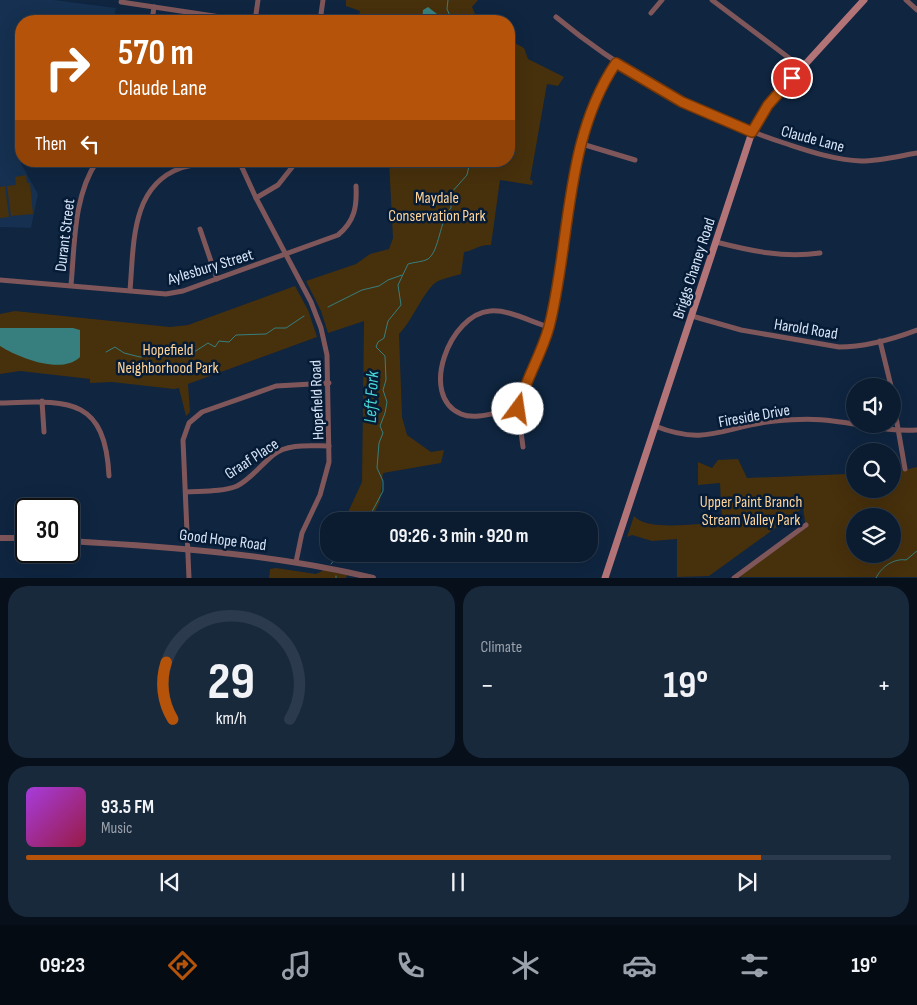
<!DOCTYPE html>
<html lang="en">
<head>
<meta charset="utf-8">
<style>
  body { margin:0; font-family:"Sofia Sans Condensed",sans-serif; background:#19293c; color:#f1f3f6; height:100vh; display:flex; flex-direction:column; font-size:19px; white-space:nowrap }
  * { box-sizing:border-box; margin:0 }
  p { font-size:16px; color:#9aa1ab }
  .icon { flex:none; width:28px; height:28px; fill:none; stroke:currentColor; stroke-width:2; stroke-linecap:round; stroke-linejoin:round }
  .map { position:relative; height:578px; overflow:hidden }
  .side { display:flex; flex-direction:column; gap:8px; padding:8px; background:#060f1a; flex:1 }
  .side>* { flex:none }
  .banner { position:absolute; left:15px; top:15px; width:500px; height:152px; border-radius:20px; box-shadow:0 5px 20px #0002,0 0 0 1px #2b3a4c; background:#b45309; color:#fff; overflow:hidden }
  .controls { position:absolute; left:846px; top:378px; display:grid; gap:10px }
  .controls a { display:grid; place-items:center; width:55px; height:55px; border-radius:50%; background:#0b1c30; box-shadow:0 5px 20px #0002,0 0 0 1px #2b3a4c; font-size:25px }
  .speed { position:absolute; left:15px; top:498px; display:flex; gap:10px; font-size:25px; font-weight:700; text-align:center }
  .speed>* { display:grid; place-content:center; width:65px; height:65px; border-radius:50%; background:#0b1c30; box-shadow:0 5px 20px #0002,0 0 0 1px #2b3a4c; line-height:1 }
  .speed .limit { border:2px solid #111; border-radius:8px; background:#fff; color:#111 }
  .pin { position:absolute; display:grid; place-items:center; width:42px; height:42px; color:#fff; margin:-21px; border:2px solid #fff; border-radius:50%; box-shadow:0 1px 5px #0007 }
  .me { position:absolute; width:55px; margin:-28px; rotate:14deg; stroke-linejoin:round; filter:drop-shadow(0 0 4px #0008) }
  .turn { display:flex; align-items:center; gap:18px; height:105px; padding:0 20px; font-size:22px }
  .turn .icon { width:65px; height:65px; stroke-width:2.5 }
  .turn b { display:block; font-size:35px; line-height:42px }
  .then { display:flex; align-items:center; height:48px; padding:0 20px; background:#0003; gap:10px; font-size:19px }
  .big { font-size:38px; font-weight:700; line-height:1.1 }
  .side .widget { flex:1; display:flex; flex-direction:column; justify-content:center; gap:8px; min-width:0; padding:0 18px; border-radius:20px; background:#19293c }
  .side .dial { align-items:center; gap:0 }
  .dial svg { height:130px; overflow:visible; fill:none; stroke:#2b3a4c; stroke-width:7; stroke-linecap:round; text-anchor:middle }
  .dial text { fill:#f1f3f6; stroke:none }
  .song { display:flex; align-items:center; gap:15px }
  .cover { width:60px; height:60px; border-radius:8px; background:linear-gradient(135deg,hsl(280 70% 55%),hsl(340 70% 35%)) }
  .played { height:5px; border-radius:2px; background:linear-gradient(90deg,#b45309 85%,#2b3a4c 85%) }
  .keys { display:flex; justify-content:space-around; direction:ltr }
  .heat { display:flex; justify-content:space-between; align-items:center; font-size:28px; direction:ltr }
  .side .tiles { flex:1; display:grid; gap:8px; grid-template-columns:1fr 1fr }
  .widget:last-child { grid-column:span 2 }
  .trip { position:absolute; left:320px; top:512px; width:278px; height:50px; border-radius:20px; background:#0b1c30; box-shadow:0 5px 20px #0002,0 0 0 1px #2b3a4c; font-weight:700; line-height:50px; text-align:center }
  .tabs { display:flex; height:80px; justify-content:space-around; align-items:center; background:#040b13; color:#9aa1ab }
  .tabs .icon { width:35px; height:35px }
  .tabs .selected { color:#b45309 }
  .tabs b { font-size:22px; color:#f1f3f6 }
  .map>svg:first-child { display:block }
  .built { fill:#153050 }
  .green { fill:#47300c; fill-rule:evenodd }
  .water { fill:#377f7e }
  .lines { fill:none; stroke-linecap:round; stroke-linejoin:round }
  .stream { stroke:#377f7e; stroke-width:1 }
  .minor { stroke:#7f575a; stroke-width:5 }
  .tertiary { stroke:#7f575a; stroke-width:6 }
  .secondary { stroke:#b37478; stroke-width:7 }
  .route-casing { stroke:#753606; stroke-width:12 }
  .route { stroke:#b45309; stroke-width:9 }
  .labels { text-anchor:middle; stroke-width:5; stroke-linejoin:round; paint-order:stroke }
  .street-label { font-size:16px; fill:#d6e4f6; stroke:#061b35 }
  .park-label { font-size:16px; fill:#ffd499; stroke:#061b35 }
  .water-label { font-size:18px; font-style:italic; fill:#49d7d6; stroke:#061b35 }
</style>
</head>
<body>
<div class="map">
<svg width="917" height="578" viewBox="0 0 917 578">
  <rect width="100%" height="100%" fill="#0f2540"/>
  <polygon class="built" points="0,0 54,0 116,8 113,21 21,21 21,123 15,153 38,194 31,228 0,227"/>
  <g class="green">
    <polygon points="346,0 478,0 472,7 478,21 358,21 360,11 346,6"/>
    <path d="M513,42L524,48L528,59L564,77L558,86L547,84L530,180L533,181L532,185L500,180L491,245C480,244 475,250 464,252L461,274C454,276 445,278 438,281C424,289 412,322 399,334L402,417L407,435L431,452L444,450L441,463L383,473L380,501L371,520L344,521L362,482L364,321L328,333L321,311L306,281L356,264L370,254L389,249L393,238L389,161H509V43Z"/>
    <polygon points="26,175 27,183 30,183 33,214 11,216 7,186 16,185 15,177"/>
    <polygon points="5,186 9,217 0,218 0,187"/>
    <polygon points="295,286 308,310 317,337 188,384 190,412 186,416 179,388 174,389 112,382 90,383 90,379 20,371 0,374 0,314 15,311 170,327 188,325"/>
    <path d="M738,459L747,478L847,474L855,466V489H892L893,473L917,467V577H737L806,528L803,508L709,576L677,577V539L652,541L632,535L627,537L634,516C647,532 702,523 722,522L720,483L698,485V462L712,468L718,460ZM855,516H892V554H855Z"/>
    <polygon points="276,568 316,574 324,570 347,575 346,578 269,578 270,569"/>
  </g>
  <g class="water">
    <polygon points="428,7 437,14 437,21 422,21 423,10"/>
    <path d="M0,328H73L80,330V357C62,375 19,358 0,346Z"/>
  </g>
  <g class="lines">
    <g class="stream">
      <polyline points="448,0 447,9 450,16 463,19 463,21"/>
      <polyline points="328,307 362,290 379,286 388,280 402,275"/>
      <polyline points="106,352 115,347 124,353 140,357 174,351 194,352 208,343 215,347 219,341 229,342 236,335 266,334 275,328 286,328 304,316"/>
      <path d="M367,521L383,491V481L377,468L379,443L383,433L380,426L385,413L387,402L383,390L386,380L385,356L376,347L378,342L384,338L388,321L401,305L398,285L408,264C414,262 423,262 428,259C440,250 439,221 451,208V193L467,175L470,161"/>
      <polyline points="331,564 340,554"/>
      <polyline points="336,578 336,576"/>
      <path d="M876,578C881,567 894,558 906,560L917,551"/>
    </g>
    <g class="minor">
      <polyline points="712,0 801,67"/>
      <polyline points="906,0 917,10"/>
      <polyline points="121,2 247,21"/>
      <polyline points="651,13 662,0"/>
      <path d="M556,17C625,74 699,115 784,143C809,151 834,160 861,161C880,161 899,156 917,153"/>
      <polyline points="152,21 154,7"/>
      <polyline points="255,21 258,0"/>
      <polyline points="320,21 323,0"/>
      <polyline points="582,144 635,160"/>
      <polyline points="239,161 256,198 311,302 321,328 327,355 329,462 320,495 302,533 296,562"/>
      <polyline points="256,198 278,185 297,161"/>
      <polyline points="200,229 217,279"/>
      <path d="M716,242C751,251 783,258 820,253"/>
      <path d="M0,280L166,294L183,291L338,235C355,221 357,206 356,186"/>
      <path d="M71,285C75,244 73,197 97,161"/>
      <path d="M130,290C134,246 130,186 181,168C192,164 206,163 218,161"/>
      <path d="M692,316L741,330L839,347C864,347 893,339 917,330"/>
      <polyline points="880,341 891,386"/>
      <polyline points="892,394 905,469"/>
      <polyline points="42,401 44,432"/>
      <path d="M0,403C66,401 105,395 109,476"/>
      <path d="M518,409C501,410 477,421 461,414C418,396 450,314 490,311C508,309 531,322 549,327"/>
      <path d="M655,426C707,447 725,426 775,421C794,419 814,418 833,421C861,424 888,432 917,430"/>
      <polyline points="523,447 518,409 522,389 549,327 574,176 582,144 596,102 617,63"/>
      <path d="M186,492C203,491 222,492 237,486C251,479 261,465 273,455C288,443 311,446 329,446"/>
      <polyline points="189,578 183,440 189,423 202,412 276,386 329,383"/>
      <polyline points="734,578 806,525"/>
    </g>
    <g class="tertiary">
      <polyline points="0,538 26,538"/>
      <path d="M69,541C171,547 273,554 373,578"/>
    </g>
    <polyline class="secondary" points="605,578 752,132 768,105 864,0"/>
  </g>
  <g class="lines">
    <g class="route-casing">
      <path id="route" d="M518,409C525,380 541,356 549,327C571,241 564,140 616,63L682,102L752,132L768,105L792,78"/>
    </g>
    <use href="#route" class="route"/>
  </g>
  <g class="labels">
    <g class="street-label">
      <text transform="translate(813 138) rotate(15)" y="6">Claude Lane</text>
      <text transform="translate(64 235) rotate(-83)" y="6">Durant Street</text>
      <text transform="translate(210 266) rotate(-17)" y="6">Aylesbury Street</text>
      <text transform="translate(693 268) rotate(-72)" y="6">Briggs Chaney Road</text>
      <text transform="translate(806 328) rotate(9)" y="6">Harold Road</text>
      <text transform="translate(316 400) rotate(-92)" y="6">Hopefield Road</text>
      <text transform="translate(754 415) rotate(-10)" y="6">Fireside Drive</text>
      <text transform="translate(251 458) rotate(-33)" y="6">Graaf Place</text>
      <text transform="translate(223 539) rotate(7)" y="6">Good Hope Road</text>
    </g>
    <g class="park-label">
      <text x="437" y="203">Maydale<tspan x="437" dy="18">Conservation Park</tspan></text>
      <text x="168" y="355">Hopefield<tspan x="168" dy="18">Neighborhood Park</tspan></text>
      <text x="751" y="507">Upper Paint Branch<tspan x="751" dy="18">Stream Valley Park</tspan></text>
    </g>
    <g class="water-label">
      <text transform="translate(371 397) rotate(-87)" y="6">Left Fork</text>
    </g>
  </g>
</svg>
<div class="controls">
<a><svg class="icon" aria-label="sound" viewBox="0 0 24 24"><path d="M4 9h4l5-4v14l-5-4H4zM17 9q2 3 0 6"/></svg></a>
<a><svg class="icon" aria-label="search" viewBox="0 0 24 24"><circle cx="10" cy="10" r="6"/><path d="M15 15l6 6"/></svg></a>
<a><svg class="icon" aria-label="layers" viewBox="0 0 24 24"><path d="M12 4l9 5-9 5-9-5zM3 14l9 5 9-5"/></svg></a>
</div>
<div class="speed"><div class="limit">30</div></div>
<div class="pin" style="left:792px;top:78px;background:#d93025"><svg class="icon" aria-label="arrive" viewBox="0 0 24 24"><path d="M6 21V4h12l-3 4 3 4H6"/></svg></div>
<svg class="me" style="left:518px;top:409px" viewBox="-20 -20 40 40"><circle r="19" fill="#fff"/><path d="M0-13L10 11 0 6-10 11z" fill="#b45309"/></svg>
<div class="trip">09:26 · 3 min · 920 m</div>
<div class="banner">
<div class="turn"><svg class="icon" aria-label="right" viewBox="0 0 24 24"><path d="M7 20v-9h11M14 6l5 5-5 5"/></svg><div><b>570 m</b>Claude Lane</div></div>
<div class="then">Then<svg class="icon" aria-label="left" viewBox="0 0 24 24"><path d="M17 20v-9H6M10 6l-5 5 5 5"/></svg></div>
</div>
</div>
<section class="side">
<div class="tiles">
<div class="widget dial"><svg viewBox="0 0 100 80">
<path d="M14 69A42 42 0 1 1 86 69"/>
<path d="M14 69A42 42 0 0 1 10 34" stroke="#b45309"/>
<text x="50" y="56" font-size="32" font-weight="700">29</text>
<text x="50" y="72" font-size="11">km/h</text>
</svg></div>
<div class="widget"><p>Climate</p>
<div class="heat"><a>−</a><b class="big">19°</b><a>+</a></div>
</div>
<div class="widget">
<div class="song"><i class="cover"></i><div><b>93.5 FM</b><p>Music</p></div></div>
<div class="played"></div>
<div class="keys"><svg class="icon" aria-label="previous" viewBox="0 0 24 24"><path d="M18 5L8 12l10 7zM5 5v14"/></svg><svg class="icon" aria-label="pause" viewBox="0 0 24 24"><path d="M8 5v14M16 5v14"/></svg><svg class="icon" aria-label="next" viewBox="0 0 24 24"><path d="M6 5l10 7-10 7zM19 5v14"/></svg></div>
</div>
</div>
</section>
<nav class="tabs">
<b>09:23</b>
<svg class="icon selected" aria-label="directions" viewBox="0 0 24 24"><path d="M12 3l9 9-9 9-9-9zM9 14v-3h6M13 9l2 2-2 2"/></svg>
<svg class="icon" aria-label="music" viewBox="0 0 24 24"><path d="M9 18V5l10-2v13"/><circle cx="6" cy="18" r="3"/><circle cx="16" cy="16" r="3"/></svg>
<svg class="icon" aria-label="phone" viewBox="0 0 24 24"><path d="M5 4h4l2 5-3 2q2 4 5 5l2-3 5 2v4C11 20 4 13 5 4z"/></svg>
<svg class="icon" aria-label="climate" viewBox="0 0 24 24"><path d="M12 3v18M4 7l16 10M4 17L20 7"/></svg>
<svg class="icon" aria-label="car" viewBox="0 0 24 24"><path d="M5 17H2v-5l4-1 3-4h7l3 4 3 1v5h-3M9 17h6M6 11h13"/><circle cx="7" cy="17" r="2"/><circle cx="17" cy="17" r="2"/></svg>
<svg class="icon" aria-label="filters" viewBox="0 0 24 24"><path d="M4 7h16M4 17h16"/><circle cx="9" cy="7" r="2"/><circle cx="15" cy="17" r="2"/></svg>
<b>19°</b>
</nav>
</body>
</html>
